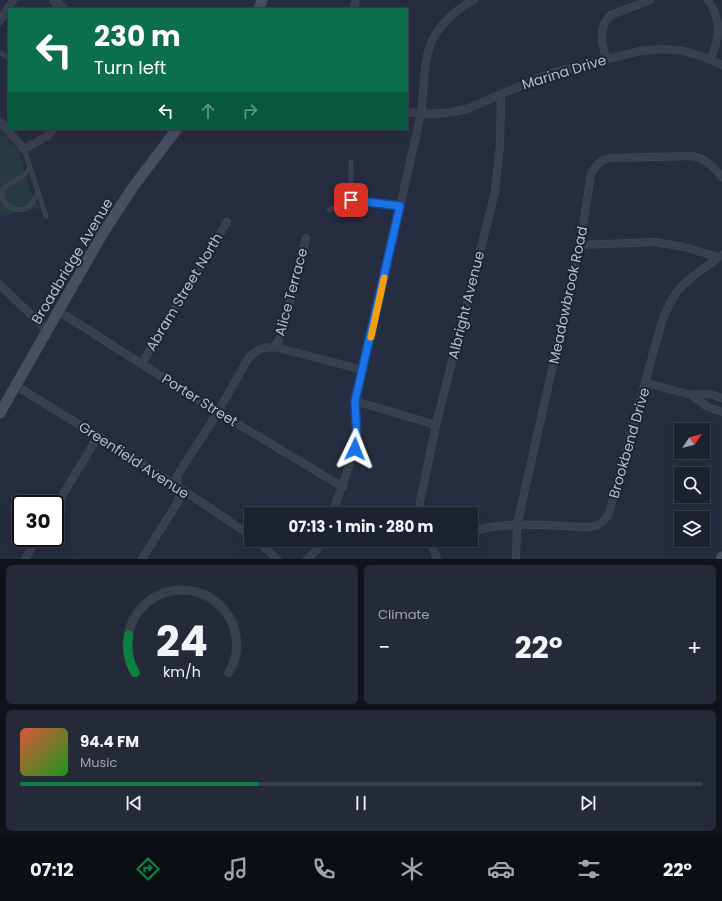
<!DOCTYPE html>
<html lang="en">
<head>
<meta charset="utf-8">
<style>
  body { margin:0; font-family:Poppins,sans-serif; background:#252a38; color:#f1f3f6; height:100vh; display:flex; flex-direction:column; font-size:15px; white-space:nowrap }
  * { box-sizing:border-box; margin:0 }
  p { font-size:13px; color:#a0a4ab }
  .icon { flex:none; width:22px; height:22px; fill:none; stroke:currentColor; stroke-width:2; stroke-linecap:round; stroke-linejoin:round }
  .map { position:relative; height:559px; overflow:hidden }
  .sheet { display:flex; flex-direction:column; gap:6px; padding:6px; background:#0f131a; flex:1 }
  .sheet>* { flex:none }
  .guide { position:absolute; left:8px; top:8px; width:400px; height:122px; border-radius:0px; box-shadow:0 4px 16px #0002,0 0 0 1px #3a3f4c; background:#0b6e4f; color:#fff; overflow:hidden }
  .needle { width:26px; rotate:55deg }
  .buttons { position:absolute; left:674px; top:423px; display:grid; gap:8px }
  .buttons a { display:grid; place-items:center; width:36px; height:36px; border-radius:0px; background:#1c2230; box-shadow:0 4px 16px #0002,0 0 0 1px #3a3f4c; font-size:20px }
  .speed { position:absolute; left:12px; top:495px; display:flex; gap:8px; font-size:20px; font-weight:700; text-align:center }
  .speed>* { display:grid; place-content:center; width:52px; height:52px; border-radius:50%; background:#1c2230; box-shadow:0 4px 16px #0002,0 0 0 1px #3a3f4c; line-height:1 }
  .speed .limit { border:2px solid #111; border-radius:6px; background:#fff; color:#111 }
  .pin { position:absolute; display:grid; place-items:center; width:34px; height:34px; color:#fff; margin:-17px; border-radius:8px; box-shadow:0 2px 6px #0006 }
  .me { position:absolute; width:44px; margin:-22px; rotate:2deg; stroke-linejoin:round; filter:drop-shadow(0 0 3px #0008) }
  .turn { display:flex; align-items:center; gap:14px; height:84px; padding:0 20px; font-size:18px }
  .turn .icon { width:52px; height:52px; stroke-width:2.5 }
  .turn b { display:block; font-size:28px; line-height:34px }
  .lanes { display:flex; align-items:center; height:38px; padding:0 20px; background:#0003; justify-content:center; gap:20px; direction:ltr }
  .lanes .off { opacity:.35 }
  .big { font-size:30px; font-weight:700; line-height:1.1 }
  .sheet .widget { flex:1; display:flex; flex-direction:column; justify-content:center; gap:6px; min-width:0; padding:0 14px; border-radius:6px; background:#252a38 }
  .sheet .dial { align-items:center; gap:0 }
  .dial svg { height:104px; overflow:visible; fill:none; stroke:#3a3f4c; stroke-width:7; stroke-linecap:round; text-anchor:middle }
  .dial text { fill:#f1f3f6; stroke:none }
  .song { display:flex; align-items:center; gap:12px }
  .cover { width:48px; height:48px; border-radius:6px; background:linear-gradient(135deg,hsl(10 70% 55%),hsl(120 70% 35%)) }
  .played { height:4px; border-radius:2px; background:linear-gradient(90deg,#0b8043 35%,#3a3f4c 35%) }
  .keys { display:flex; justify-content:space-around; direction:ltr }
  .heat { display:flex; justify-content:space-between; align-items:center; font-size:22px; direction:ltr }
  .sheet .tiles { flex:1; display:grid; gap:6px; grid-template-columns:1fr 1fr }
  .widget:last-child { grid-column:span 2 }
  .trip { position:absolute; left:244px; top:507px; width:234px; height:40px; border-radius:0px; background:#1c2230; box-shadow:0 4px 16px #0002,0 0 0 1px #3a3f4c; font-weight:700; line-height:40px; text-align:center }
  .dock { display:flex; height:64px; justify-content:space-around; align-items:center; background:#0b0e13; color:#a0a4ab }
  .dock .icon { width:28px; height:28px }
  .dock .active { color:#0b8043 }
  .dock b { font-size:18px; color:#f1f3f6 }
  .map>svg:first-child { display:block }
  .green { fill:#283a41 }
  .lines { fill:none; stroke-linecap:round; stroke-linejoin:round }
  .service-casing { stroke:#444859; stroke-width:4.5 }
  .minor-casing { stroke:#444859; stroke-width:8 }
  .tertiary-casing { stroke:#444859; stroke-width:10 }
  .secondary-casing { stroke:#444859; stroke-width:11 }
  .service { stroke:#3a3f50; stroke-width:3.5 }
  .minor { stroke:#3a3f50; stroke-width:7 }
  .tertiary { stroke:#3a3f50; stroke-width:9 }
  .secondary { stroke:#494e63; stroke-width:10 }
  .route-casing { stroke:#114b97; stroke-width:10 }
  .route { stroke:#1a73e8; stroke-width:7 }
  .slow { stroke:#f59e0b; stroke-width:7 }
  .labels { text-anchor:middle; stroke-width:4; stroke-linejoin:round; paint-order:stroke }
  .street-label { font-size:14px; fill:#b7bbca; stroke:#1f2435 }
</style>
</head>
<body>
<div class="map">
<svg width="722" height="559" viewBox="0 0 722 559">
  <rect width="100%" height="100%" fill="#262d40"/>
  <polygon class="green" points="0,131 19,152 24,170 32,194 40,208 0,216"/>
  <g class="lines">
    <g class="service-casing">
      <g id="service">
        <polyline points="0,53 9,58"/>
        <polyline points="24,149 46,216"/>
        <polyline points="351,162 351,200 400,206"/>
        <path d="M30,168C27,172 23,176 19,178C14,182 4,185 2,192C0,204 14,212 24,209C31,207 35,198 38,193"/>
        <polyline points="329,210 351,200"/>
      </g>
    </g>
    <g class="minor-casing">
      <g id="minor">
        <path d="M708,0C722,20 720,37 710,60"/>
        <polyline points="354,9 356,0"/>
        <polyline points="0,21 13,0"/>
        <path d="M606,59C602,43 597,28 611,15L650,0"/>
        <path d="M407,112C427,115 447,114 467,109L548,74L640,51C675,46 691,51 722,65"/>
        <polyline points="0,122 24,149 46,137 53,129"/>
        <polyline points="580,245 655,242 684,247 718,257"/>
        <polyline points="0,285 47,330"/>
        <polyline points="58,311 218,412 343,487"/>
        <polyline points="275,347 282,334 306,238"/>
        <polyline points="142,363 227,222"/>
        <polyline points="646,383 692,395 709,394 722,398"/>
        <path d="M16,386C95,434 175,483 251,536"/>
        <polyline points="692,395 706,406 722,412"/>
        <polyline points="355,401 436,425"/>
        <polyline points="55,508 98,436"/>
        <path d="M332,514L355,449L357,442L355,401C378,307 399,212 420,117C426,91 421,63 433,39C440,24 459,7 474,0"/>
        <polyline points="420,514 420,502 436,425 495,192 500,145 501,94"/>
        <path d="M471,532C508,520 551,526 589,527C599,526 605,522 609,513L662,321C666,311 670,302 676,293C688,277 707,267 722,255"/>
        <polyline points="256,540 277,559"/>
        <polyline points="430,540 437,559"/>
        <polyline points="431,544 445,540"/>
        <polyline points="25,559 37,538"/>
        <path d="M142,559L179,500L177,476L218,412L249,357C258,349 263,347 275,347L363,370"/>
        <polyline points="307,559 317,550 322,540"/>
        <path d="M516,559L517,525L580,245L591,174C596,165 601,159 611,158L693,156C706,159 714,167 722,177"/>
      </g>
    </g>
    <g class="tertiary-casing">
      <polyline id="tertiary" points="54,0 63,9"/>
    </g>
    <g class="secondary-casing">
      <g id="secondary">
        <polyline points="259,9 262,0"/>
        <polyline points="0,413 103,233 133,187 177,129"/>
        <polyline points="721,559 722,557"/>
      </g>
    </g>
    <use href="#service" class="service"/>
    <use href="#minor" class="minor"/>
    <use href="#tertiary" class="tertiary"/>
    <use href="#secondary" class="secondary"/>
  </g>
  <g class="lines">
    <g class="route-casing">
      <polyline id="route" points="351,200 400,206 355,401 357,442 355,449"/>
    </g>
    <use href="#route" class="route"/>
    <polyline class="slow" points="371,337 384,278"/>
  </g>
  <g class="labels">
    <g class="street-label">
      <text transform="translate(564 72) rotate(-17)" y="5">Marina Drive</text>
      <text transform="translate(72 261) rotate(-59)" y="5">Broadbridge Avenue</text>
      <text transform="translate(184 292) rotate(-59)" y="5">Abram Street North</text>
      <text transform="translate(291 292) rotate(-75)" y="5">Alice Terrace</text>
      <text transform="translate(568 295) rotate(-78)" y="5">Meadowbrook Road</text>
      <text transform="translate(466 305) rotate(-76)" y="5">Albright Avenue</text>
      <text transform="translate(200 400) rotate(32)" y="5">Porter Street</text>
      <text transform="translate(629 443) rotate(-74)" y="5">Brookbend Drive</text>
      <text transform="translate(134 460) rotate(33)" y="5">Greenfield Avenue</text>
    </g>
  </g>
</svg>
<div class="buttons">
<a><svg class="needle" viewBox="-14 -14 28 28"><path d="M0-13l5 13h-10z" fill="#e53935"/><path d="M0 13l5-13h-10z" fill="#a0a4ab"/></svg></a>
<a><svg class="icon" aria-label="search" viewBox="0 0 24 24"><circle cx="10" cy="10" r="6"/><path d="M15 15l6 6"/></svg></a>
<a><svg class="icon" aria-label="layers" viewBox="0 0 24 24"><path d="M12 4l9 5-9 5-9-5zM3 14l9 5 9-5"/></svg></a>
</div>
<div class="speed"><div class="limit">30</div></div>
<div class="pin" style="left:351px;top:200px;background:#d93025"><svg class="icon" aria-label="arrive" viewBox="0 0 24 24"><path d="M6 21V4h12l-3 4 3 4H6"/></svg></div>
<svg class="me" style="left:355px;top:449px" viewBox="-20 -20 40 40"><path d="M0-17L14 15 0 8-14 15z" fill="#1a73e8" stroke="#fff" stroke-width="4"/></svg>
<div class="trip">07:13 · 1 min · 280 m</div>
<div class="guide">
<div class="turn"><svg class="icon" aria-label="left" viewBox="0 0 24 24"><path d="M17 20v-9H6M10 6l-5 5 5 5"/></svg><div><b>230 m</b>Turn left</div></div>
<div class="lanes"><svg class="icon" aria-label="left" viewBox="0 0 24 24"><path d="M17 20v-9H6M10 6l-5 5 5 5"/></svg><svg class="icon off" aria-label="ahead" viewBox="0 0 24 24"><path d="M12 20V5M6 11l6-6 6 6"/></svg><svg class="icon off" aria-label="right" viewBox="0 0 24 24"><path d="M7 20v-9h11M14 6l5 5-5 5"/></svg></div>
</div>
</div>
<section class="sheet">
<div class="tiles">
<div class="widget dial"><svg viewBox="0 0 100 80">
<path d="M14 69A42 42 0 1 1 86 69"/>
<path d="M14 69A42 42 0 0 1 9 40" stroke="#0b8043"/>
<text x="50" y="56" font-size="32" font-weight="700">24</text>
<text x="50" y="72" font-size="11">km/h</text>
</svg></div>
<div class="widget"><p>Climate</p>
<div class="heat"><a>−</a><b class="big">22°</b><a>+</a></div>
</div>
<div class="widget">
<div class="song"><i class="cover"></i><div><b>94.4 FM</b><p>Music</p></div></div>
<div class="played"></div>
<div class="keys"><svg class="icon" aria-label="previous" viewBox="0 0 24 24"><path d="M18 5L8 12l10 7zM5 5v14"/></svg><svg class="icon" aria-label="pause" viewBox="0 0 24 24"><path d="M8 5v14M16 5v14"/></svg><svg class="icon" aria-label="next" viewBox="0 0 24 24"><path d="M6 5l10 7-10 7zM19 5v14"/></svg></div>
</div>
</div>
</section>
<nav class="dock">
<b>07:12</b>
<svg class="icon active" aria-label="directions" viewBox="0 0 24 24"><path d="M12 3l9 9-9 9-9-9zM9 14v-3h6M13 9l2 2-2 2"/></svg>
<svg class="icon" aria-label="music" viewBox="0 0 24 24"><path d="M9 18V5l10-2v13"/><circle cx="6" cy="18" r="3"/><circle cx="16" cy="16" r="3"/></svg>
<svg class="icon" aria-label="phone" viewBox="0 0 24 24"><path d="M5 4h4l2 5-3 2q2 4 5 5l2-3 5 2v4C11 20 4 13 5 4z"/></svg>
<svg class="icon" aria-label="climate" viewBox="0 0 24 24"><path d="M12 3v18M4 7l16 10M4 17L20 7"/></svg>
<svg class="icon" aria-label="car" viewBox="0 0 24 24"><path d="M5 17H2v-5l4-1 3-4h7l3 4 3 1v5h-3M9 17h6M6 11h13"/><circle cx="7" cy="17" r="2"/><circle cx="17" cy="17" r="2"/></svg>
<svg class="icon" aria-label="filters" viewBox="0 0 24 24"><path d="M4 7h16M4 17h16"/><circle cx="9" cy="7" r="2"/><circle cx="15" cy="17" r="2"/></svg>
<b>22°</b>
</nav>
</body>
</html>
